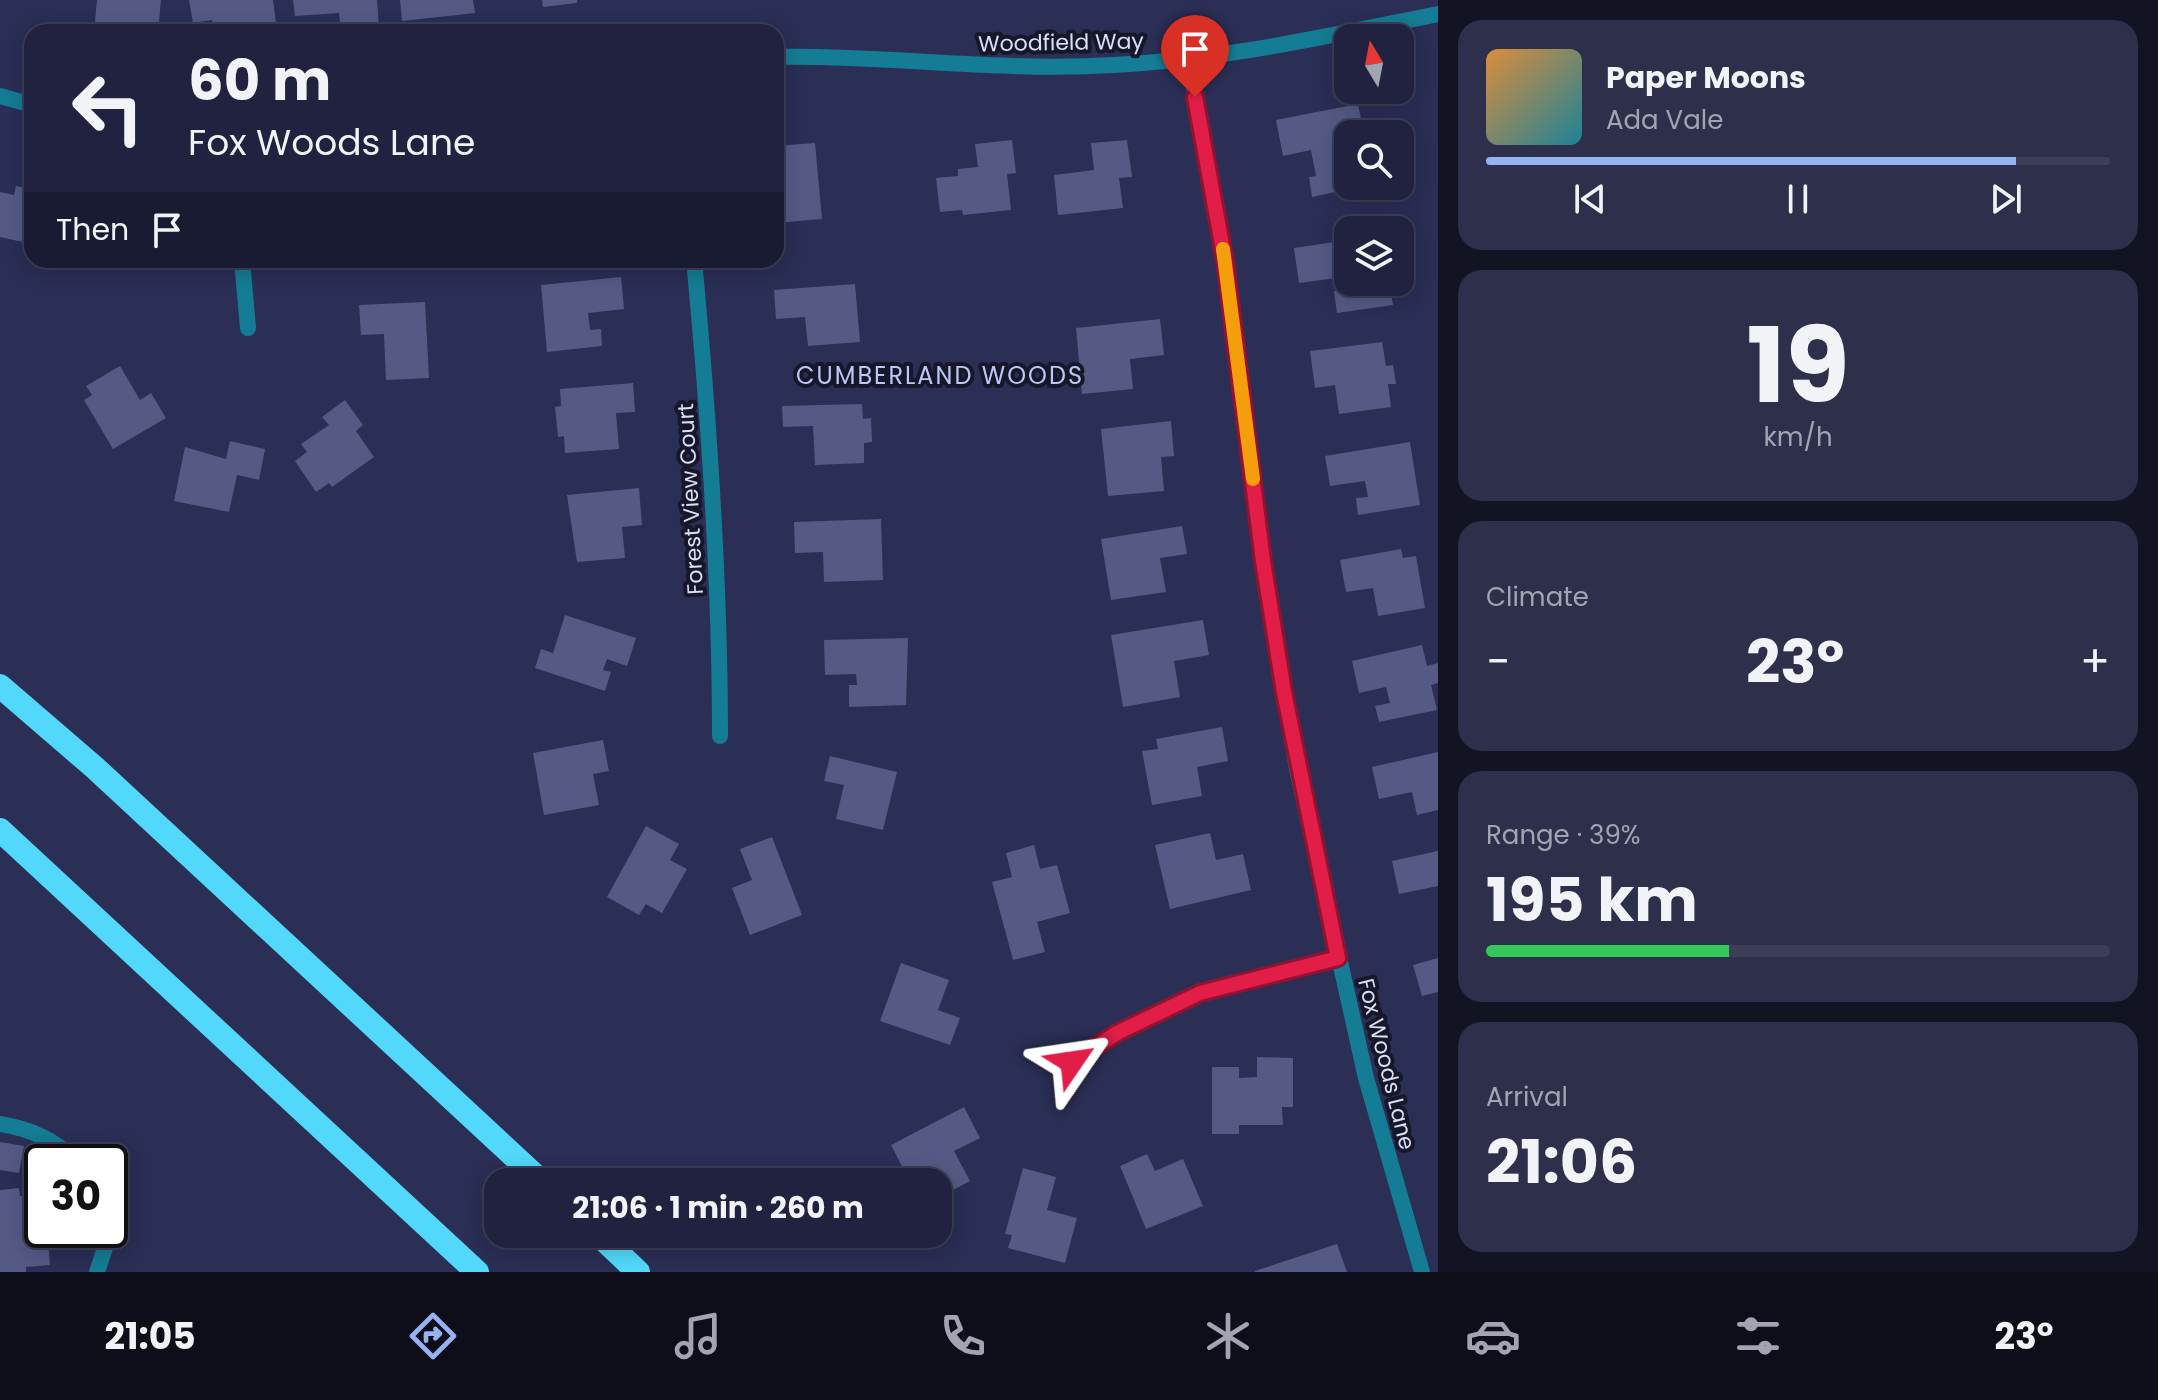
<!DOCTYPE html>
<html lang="en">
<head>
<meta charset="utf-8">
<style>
  body { margin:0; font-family:Poppins,sans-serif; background:#2d2f4b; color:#f1f3f6; height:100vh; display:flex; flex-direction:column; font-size:30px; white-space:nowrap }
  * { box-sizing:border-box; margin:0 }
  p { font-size:26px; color:#a2a4b1 }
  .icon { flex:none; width:44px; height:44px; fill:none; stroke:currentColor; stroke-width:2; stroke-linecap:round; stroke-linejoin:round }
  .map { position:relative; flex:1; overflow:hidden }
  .drawer { display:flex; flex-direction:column; gap:20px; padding:20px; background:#121323; width:720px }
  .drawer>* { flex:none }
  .banner { position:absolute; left:24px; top:24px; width:760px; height:244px; border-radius:24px; box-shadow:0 4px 20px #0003,0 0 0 2px #3d3f59; background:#202240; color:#f1f3f6; overflow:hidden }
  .needle { width:52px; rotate:350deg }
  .fabs { position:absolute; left:1334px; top:24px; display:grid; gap:16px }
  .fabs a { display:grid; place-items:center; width:80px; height:80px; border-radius:16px; background:#202240; box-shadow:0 4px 20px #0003,0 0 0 2px #3d3f59; font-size:40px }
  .speed { position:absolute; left:24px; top:1144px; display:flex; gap:16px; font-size:40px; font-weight:700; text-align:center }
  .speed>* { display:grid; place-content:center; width:104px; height:104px; border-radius:50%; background:#202240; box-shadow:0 4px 20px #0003,0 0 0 2px #3d3f59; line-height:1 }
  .speed .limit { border:4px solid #111; border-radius:12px; background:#fff; color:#111 }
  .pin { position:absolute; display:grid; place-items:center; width:68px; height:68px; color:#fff; margin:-82px -34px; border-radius:50% 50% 50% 0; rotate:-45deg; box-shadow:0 0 8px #0007 }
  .pin .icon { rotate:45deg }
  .me { position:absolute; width:88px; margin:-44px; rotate:58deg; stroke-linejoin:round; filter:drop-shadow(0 0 6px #0008) }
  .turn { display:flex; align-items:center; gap:28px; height:168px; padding:0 32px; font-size:36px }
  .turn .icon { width:104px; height:104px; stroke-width:2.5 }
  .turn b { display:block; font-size:56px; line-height:68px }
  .then { display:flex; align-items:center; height:76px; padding:0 32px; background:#0003; gap:16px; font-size:30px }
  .big { font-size:60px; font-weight:700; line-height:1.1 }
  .drawer .widget { flex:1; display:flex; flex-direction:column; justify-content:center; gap:12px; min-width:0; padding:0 28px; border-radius:24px; background:#2d2f4b }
  .drawer .dial { align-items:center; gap:0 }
  .dial b { font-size:104px; line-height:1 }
  .song { display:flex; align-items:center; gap:24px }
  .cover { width:96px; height:96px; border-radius:12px; background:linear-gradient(135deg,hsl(30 70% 55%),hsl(190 70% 35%)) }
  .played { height:8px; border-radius:4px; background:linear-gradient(90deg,#95b2f1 85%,#3d3f59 85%) }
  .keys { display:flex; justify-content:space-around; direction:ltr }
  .heat { display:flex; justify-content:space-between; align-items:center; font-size:44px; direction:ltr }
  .charge { height:12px; border-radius:6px; background:linear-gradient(90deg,#34c759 39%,#3d3f59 0) }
  .trip { position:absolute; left:484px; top:1168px; width:468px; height:80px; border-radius:24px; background:#202240; box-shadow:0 4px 20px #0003,0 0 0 2px #3d3f59; font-weight:700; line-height:80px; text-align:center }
  .menu { display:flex; height:128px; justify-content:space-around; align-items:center; background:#0d0e1a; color:#a2a4b1 }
  .menu .icon { width:56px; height:56px }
  .menu .active { color:#95b2f1 }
  .menu b { font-size:36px; color:#f1f3f6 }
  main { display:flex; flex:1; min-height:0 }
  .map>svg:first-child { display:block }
  .building { fill:#555a85 }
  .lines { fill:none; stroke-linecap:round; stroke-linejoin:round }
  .minor { stroke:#147c94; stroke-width:16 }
  .motorway { stroke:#51d8fa; stroke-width:24 }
  .route-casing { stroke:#92132f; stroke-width:20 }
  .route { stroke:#e11d48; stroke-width:14 }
  .slow { stroke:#f59e0b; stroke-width:14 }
  .labels { text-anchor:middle; stroke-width:8; stroke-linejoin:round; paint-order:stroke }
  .street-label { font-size:22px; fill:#dadff8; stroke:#16182a }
  .neighbourhood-label { font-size:24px; letter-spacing:2px; fill:#bec5f7; stroke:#16182a }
</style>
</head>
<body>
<main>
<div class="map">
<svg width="1438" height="1272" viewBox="0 0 1438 1272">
  <rect width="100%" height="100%" fill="#2b2e55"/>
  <g class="building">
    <polygon points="97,0 161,0 158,32 94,32"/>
    <polygon points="189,0 273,0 277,29 222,32 221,28 213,29 212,20 193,23"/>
    <polygon points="293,0 377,0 379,28 341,31 339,13 295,16"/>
    <polygon points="400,0 473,0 475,13 402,21"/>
    <polygon points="542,0 577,0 577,3 543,7"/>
    <polygon points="1358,104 1364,134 1348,134 1348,186 1358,187 1312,197 1309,177 1316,176 1311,150 1283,156 1276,120"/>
    <polygon points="1012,140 1016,173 1007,174 1011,210 963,215 962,210 940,212 936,178 958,176 958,169 978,167 975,144"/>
    <polygon points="1127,140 1132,177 1119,178 1123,208 1058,215 1054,175 1094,170 1091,143"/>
    <polygon points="815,143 822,219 776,223 776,146"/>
    <polygon points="16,186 32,189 32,244 0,237 0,192 14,195"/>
    <polygon points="1348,240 1348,282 1389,282 1393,305 1337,313 1334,291 1345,290 1343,277 1299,283 1294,248"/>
    <polygon points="621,277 624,309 588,313 590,330 601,329 602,346 547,352 541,285"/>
    <polygon points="855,284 860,342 808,346 805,317 776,319 774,290"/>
    <polygon points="425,302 429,378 386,380 384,334 361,335 359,305"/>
    <polygon points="1160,319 1164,355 1130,359 1133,389 1082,394 1076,328"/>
    <polygon points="1382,342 1386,366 1393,365 1396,384 1388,384 1391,407 1339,414 1335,385 1315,388 1310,351"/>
    <polygon points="120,366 140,400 151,393 166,418 113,449 84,400 92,395 86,386"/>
    <polygon points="633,383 635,412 616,413 619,449 565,453 564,436 558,437 555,407 561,406 560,389"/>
    <polygon points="345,400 363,425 356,431 374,457 332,487 329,483 316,492 295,461 307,452 301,444 329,425 322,417"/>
    <polygon points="862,404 863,419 871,418 872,442 864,443 864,463 815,465 813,426 783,427 782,406"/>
    <polygon points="1171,421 1174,456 1161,457 1164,491 1108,496 1101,429"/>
    <polygon points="230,441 265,449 259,480 237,475 229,512 174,501 185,447 226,459"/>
    <polygon points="1410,442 1420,505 1358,515 1356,498 1368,497 1365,481 1330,486 1325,456"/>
    <polygon points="639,488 642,525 622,527 625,558 577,562 567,495"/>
    <polygon points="881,519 883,580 824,582 823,552 795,553 794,522"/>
    <polygon points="1182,526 1187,554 1160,558 1166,592 1111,600 1101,539"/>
    <polygon points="1401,549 1403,558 1416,556 1425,608 1378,616 1373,588 1346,592 1340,560"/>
    <polygon points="565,615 636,638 627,666 607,659 603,670 611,672 605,691 535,668 541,649 553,653"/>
    <polygon points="1203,620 1209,655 1174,661 1180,697 1123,707 1111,635"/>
    <polygon points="908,638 906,705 849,707 849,685 857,685 856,674 825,675 824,640"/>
    <polygon points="1422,645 1427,666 1438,663 1438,683 1431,685 1437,710 1379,722 1375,706 1390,703 1386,687 1359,693 1352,661"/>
    <polygon points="1222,727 1228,761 1197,767 1202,796 1152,805 1142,751 1158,749 1156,739"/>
    <polygon points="603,740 609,771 593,774 599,805 544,815 533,753"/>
    <polygon points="1438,752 1438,810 1417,815 1412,792 1379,799 1372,767"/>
    <polygon points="830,756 897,772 883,830 836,819 844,785 824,781"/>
    <polygon points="646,826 679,844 670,860 687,869 662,913 646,904 639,915 607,897"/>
    <polygon points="1210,833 1216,860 1243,854 1251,890 1170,909 1155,845"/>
    <polygon points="772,837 802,915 750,935 732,888 752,880 740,849"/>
    <polygon points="1034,845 1040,869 1057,865 1070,913 1037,922 1045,952 1013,960 992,882 1012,877 1006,853"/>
    <polygon points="1438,851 1438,886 1399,894 1392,861"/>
    <polygon points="1438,958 1438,992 1422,996 1413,965"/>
    <polygon points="901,963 949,980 938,1010 960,1018 950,1045 880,1021"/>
    <polygon points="1257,1057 1293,1058 1293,1107 1282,1107 1283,1125 1239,1125 1239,1134 1212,1134 1212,1067 1239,1067 1239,1078 1257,1077"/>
    <polygon points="964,1107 980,1138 954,1151 970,1181 938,1198 938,1182 910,1182 891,1145"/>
    <polygon points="0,1142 24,1146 19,1173 0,1170"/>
    <polygon points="1147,1154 1155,1171 1183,1159 1203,1206 1146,1229 1120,1166"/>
    <polygon points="1023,1168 1056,1177 1047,1210 1077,1218 1065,1263 1008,1248 1012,1235 1005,1234"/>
    <polygon points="19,1188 20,1196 42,1194 42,1230 47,1230 50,1265 26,1267 26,1272 0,1272 0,1190"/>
    <polygon points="1337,1244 1347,1272 1255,1272 1255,1271"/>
  </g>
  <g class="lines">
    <g class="minor">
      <path d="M776,57C881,55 985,70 1091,66C1208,63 1323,37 1438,14"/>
      <polyline points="1189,59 1225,261 1263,561 1297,769 1366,1078 1422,1272"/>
      <polyline points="0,96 32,105"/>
      <polyline points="242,260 248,328"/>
      <path d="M694,260C709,418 720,577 720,736"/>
      <polyline points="1072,1062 1117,1033 1200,993 1338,958"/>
      <path d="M0,1124C31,1129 55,1140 77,1162"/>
      <polyline points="97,1272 107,1242 106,1230"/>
    </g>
    <g class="motorway">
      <polyline points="0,686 94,767 542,1182"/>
      <polyline points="0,830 477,1272"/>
      <polyline points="598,1234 638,1272"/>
    </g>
  </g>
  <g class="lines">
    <g class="route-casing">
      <polyline id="route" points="1072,1062 1117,1033 1200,993 1338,958 1284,692 1263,561 1225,261 1195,97"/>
    </g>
    <use href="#route" class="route"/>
    <polyline class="slow" points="1223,249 1253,479"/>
  </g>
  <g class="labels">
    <g class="street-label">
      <text transform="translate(1061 42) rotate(-1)" y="8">Woodfield Way</text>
      <text transform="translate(690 499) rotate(-93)" y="8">Forest View Court</text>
      <text transform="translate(1387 1064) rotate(76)" y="8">Fox Woods Lane</text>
    </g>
    <g class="neighbourhood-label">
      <text x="940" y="384">CUMBERLAND WOODS</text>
    </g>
  </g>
</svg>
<div class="fabs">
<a><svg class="needle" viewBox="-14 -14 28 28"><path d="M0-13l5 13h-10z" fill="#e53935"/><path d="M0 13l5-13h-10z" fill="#a2a4b1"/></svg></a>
<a><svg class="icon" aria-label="search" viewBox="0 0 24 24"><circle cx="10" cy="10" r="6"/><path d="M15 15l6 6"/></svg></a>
<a><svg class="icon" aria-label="layers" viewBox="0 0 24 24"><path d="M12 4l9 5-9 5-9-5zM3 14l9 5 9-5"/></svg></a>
</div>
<div class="speed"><div class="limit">30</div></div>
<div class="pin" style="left:1195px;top:97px;background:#d93025"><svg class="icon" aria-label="arrive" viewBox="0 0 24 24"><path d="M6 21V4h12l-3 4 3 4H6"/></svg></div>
<svg class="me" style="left:1072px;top:1062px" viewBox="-20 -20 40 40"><path d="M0-17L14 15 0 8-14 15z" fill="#e11d48" stroke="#fff" stroke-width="4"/></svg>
<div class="trip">21:06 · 1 min · 260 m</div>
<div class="banner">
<div class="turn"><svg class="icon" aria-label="left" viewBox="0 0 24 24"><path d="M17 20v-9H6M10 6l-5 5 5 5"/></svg><div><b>60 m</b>Fox Woods Lane</div></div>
<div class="then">Then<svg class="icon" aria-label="arrive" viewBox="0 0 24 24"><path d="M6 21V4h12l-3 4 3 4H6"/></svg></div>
</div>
</div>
<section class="drawer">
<div class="widget">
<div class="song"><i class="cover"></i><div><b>Paper Moons</b><p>Ada Vale</p></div></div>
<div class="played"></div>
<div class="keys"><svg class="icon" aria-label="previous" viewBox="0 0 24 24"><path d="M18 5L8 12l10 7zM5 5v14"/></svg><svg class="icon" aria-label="pause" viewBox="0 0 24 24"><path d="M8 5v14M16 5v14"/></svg><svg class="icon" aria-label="next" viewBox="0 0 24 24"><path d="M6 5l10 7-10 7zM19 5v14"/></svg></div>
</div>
<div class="widget dial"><b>19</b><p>km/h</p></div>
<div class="widget"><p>Climate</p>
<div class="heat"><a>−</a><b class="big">23°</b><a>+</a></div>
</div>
<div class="widget"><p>Range · 39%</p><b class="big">195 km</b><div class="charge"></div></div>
<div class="widget"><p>Arrival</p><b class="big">21:06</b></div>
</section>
</main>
<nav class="menu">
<b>21:05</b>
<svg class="icon active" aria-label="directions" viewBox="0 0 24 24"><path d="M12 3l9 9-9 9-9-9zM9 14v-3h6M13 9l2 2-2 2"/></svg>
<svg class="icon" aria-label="music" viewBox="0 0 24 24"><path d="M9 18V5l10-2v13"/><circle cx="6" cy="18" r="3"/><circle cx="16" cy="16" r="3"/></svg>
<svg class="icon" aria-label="phone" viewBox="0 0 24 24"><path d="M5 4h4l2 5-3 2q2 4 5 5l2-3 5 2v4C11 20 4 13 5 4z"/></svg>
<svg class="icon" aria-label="climate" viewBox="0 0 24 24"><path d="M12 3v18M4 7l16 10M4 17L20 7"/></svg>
<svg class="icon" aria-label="car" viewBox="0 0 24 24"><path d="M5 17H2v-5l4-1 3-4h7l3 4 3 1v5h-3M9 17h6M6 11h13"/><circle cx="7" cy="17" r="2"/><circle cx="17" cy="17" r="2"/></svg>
<svg class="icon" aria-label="filters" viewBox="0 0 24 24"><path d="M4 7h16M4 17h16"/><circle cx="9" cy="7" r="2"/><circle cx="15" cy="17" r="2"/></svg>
<b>23°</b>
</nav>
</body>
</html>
